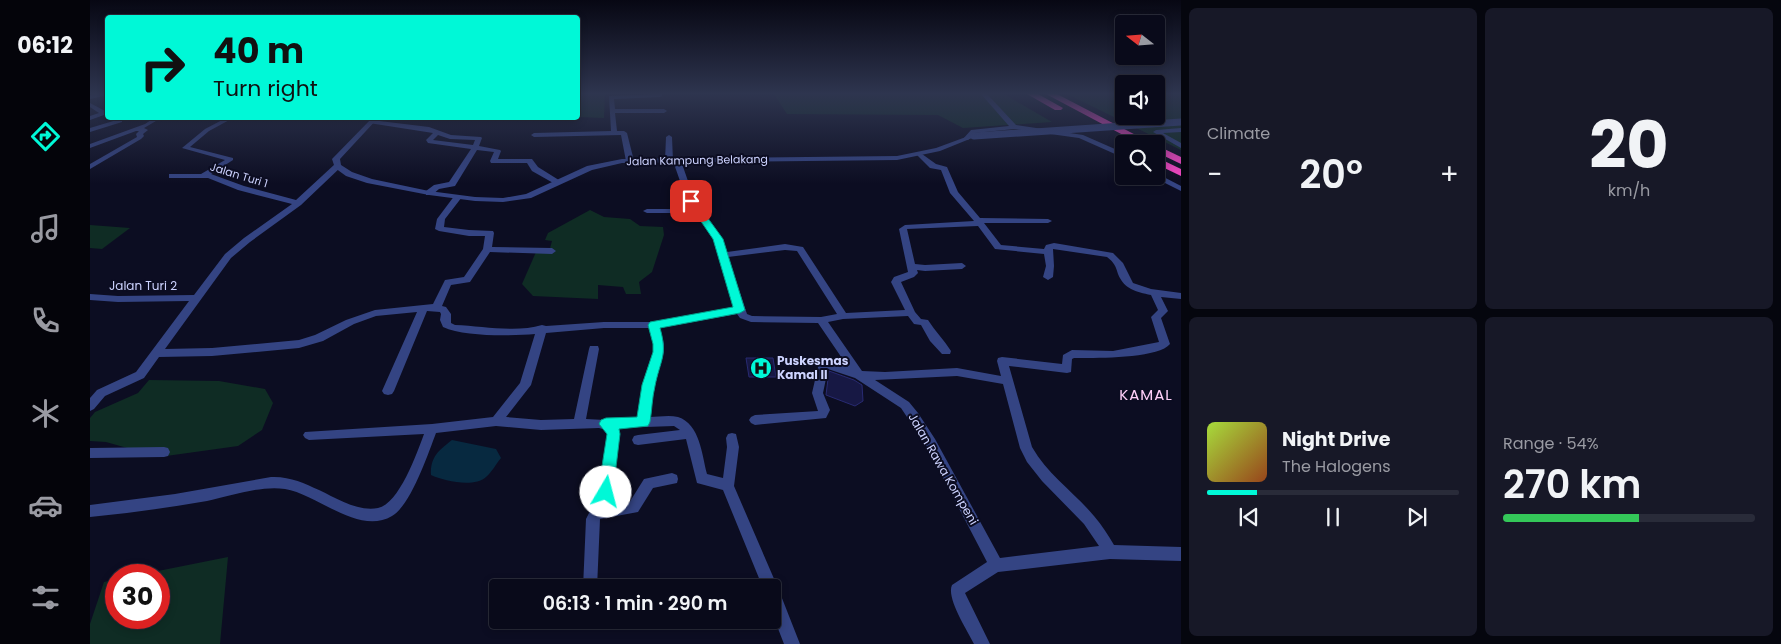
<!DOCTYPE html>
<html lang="en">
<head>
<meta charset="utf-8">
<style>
  body { margin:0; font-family:Poppins,sans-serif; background:#171827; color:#f1f3f6; height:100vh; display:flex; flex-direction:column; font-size:19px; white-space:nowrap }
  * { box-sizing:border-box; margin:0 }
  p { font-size:16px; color:#999aa2 }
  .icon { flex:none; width:28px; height:28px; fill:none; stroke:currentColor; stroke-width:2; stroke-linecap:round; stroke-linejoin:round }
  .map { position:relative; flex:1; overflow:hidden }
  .side { display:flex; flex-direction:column; gap:8px; padding:8px; background:#05060e; width:600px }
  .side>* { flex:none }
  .banner { position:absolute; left:15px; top:15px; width:475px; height:105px; border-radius:5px; box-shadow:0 2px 8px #0003,0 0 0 1px #292b39; background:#00f8d7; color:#111; overflow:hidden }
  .needle { width:32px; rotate:287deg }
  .buttons { position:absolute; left:1025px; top:15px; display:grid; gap:10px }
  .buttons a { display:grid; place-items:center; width:50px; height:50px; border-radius:5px; background:#090a1a; box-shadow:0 2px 8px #0003,0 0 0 1px #292b39; font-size:25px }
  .speed { position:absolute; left:15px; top:564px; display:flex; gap:10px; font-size:25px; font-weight:700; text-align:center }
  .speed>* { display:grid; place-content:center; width:65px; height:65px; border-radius:50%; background:#090a1a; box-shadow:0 2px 8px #0003,0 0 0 1px #292b39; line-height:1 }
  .speed .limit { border:8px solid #d22; background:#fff; color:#111 }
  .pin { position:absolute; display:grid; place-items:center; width:42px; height:42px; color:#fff; margin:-21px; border-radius:10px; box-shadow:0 2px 8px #0006 }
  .me { position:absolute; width:55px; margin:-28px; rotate:8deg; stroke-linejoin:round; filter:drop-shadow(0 0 4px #0008) }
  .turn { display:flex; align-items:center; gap:18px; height:105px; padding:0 25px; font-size:22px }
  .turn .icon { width:65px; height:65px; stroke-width:2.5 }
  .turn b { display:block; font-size:35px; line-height:42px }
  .big { font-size:38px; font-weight:600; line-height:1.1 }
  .side .widget { flex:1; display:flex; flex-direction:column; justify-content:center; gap:8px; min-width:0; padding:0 18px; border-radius:8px; background:#171827 }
  .side .dial { align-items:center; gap:0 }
  .dial b { font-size:65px; line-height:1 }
  .song { display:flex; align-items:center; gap:15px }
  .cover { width:60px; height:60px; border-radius:8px; background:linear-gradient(135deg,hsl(80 70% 55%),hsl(20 70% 35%)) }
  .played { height:5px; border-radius:2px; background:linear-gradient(90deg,#00f8d7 20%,#292b39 20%) }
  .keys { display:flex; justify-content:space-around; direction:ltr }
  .heat { display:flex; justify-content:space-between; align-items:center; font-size:28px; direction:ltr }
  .charge { height:8px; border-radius:4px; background:linear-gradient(90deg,#34c759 54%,#292b39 0) }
  .side .tiles { flex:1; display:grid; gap:8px; grid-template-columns:repeat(2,1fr) }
  .trip { position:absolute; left:399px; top:579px; width:292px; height:50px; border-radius:5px; background:#090a1a; box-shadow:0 2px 8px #0003,0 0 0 1px #292b39; font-weight:600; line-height:50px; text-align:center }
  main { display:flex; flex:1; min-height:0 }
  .menu { display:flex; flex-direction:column; width:90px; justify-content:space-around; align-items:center; background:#04040a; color:#999aa2 }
  .menu .icon { width:35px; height:35px }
  .menu .selected { color:#00f8d7 }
  .menu b { font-size:22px; color:#f1f3f6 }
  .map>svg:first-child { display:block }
  .green { fill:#0f2c24 }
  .water { fill:#072940 }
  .building { fill:#171844; stroke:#282a71 }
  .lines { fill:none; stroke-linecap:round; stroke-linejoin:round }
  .minor { fill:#344483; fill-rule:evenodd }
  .tertiary { fill:#344483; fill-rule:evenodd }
  .motorway { fill:#ff48ca; fill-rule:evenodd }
  .tertiary-bridge { stroke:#344483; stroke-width:7 }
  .route { fill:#00f8d7; stroke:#00a18c }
  .labels { text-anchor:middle; stroke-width:4; stroke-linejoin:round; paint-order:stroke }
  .far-street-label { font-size:11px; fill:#cdd3ff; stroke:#0c0d22 }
  .street-label { font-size:12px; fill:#cdd3ff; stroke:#0c0d22 }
  .poi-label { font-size:12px; font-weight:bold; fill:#cdd3ff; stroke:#0c0d22; text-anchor:start }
  .quarter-label { font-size:15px; letter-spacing:1px; fill:#ffcff9; stroke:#0c0d22 }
</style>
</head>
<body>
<main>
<nav class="menu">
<b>06:12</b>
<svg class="icon selected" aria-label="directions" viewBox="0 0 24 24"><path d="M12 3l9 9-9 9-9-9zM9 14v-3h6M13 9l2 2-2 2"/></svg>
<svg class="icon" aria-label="music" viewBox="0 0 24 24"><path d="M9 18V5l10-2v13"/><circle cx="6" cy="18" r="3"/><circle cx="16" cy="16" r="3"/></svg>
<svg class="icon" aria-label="phone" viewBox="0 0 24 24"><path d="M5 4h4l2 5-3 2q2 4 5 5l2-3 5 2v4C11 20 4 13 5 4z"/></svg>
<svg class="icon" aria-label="climate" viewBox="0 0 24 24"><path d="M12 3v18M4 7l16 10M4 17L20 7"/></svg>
<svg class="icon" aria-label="car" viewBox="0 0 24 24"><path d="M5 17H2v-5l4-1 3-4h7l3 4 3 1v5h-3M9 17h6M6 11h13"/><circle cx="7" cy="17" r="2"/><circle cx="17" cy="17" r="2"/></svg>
<svg class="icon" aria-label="filters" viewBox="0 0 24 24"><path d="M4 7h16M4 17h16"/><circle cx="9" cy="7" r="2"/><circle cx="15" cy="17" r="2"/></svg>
</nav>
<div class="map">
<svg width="1091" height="644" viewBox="0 0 1091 644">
  <rect width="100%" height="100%" fill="#0c0d22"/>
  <g class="green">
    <polygon points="488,94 515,94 514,118 488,117"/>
    <polygon points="684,94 914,94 962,122 873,128 848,115 697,114"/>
    <polygon points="977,94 1034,94 1034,116 1066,116 1066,94 1091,94 1091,150"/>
    <polygon points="500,210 514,217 540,219 550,226 573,227 574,235 562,272 549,282 551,294 536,294 533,287 508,285 508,299 443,296 432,284 446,252 459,252 462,241 455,240 458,233"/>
    <polygon points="0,225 40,228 12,249 0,248"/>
    <polygon points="59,380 129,381 175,389 183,403 172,430 148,446 69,457 16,442 0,441 0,418 5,412 48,393"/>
    <polygon points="138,557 130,644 0,644 0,624 14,582 26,579 26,618 69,618 69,575 48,575"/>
  </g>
  <path class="water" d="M362,440L406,449L411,458C406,464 402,472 396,477C384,488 354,481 341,475C340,457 349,450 362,440Z"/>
  <g class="building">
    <polygon points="656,358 683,358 686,377 659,377"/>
    <polygon points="739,371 764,380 772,385 773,401 765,406 736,395"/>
  </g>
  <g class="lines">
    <g class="minor">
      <polygon points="572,94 572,96 570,97 524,99 525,109 574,109 577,111 574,113 525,113 527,131 534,131 537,133 544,161 543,163 536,161 531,135 444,137 441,135 444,133 521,131 519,96"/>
      <polygon points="891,94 897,94 926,125 993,135 1034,153 1034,158 989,138 924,129 885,133 878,140 874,140 873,139 881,130 919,126"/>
      <polygon points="0,103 17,112 18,117 14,115 0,120 0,116 9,113 0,107"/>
      <polygon points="64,118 71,118 54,128 58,130 53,134 54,136 51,139 0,169 0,164 47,137 46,134 49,131 46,131 0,148 0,144 55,124"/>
      <path d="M136,118H143L119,131L100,147L143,158V160L121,174L154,186L206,200L245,164L252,166L211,205L160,242L141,258L75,349L122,348L209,340L225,335L256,320L285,310L343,304L355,280L374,277L393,249L395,236H379L349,231L345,229L347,219L365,195H368L372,197L355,219L354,227L379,230L403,231L404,233L402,247L462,248L466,251L462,254L400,252L380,282L361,285L352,306L356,307L361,314V323L365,325C393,326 426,333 452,325L456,326L514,322H569L645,308L624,239L606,213H557L553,211L557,209H602L597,201L583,161L587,159L591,161L605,201L632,239L637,252L695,244L713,247L756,313L815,310L801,282L804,277L818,272L809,229L815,225L884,221L860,193L851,170L840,168L827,155L832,154L846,164L857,167L868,192L890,218L958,219L962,221L958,223H894L911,245L954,249L956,245L964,243L1023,253L1033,263L1043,283L1061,289L1091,293V299L1071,297L1078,311L1071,318L1080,344C1068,359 1004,358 984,358L982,359L981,372L977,373L919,366L942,447C958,475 984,492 1004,516C1012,525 1018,535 1024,545L1091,547V561L1020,559L908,572L875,593L900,644H884C877,630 856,598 862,585L897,562L837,447L811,408L765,378L738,369L733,393L740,410L736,418L665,425L661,423L659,420L661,417L665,415L728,411L722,393L728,367L731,361L735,360L758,367L728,323L661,322L650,318L647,314L570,328L574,344V352L565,385L560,417C568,417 579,415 588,417C610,424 612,455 617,474L633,478L637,447L636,438L638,434L642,433L646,434L649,447L644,486L688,588L710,644H694L682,613V588H673L633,490L607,483L596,439L548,445L544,444L542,440L544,436L548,435L590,430L584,426L527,428L530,434L523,492L515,507L539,503L554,479L582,473L587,475L588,479L587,483L563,488L548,512L510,519L507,588H493L496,519L510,491L518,434L516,430L509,428L451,430L406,426L346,433C338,454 321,505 302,516C269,536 227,494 195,489C172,485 140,496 117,501C78,508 39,513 0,517V505L85,494L181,477C199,476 214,483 229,490C246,498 268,512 288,508C309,504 327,453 334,434L219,440L215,438L213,435L215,432L342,424L403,417L430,383L445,334C422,336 374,337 353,327L350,320L351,314L350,312L337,311L304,391L302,394L298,395L294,394L292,391L327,312L286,316L264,324L233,341L209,348L122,356L69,357L54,378L15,396L4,409L0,411V398L7,390L46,372L99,301L28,302L0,300V294L28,296L104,295L135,254L154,238L202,204L148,190L118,178H79V174H111L135,160L92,148L115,129ZM888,226L905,249L954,254L956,266L953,277L958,280L963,277L964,266L963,249L1017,257C1024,262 1026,267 1028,274C1034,289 1046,292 1061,295L1068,310L1061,317L1069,342L1023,351L982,350L973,355L972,364L912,357L908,358L907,361L911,376L867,368L795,372L772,371L738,322L753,319L818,316L824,324L831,325L840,341L852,354H860L861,351C854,340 845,331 838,320L831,319L825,312L811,282L824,277L828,273L827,270L835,271L872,269L876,266L872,263L835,265L825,264L817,229ZM695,250L707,251L747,314L731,317L662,316L657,314L638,257ZM514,328H560L564,344V352L553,385L548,418L515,420L496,419L509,349L508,346H500L499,349L484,419L451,420L416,417L441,385L456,333ZM867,376L913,384L930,448L937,462L952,481L994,524L1009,546L910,558L845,439L828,413L819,402L785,380Z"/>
      <polygon points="30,119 32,120 32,122 0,132 0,128"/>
      <path d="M281,120L339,127L361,135L391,137L392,138L389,146L410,150L411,151L408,159H442L448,167L472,182L468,184H465L442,171L437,163H401L400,161L404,152L387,150L365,186L349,189L342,195H336V191L344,185L359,182L381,149L338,143L336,140L343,133L279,123V121ZM348,135L360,139L385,140L383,145L343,140Z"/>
      <polygon points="1091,128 1091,132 1073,133 1091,143 1091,148 1063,132 1066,130"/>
      <polygon points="579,135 582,137 583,161 579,163 575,161 576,137"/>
      <polygon points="1066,173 1091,186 1091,191 1063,177 1066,176"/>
      <polygon points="74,447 78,448 80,452 78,456 74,457 0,458 0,448"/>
    </g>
    <g class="tertiary">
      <polygon points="6,94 18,94 18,95 0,99 0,95"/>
      <polygon points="282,118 288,118 250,159 251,165 262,172 282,179 339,191 385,197 413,198 436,194 497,166 532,159 807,156 846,148 884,134 887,136 850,151 807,160 532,163 502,170 441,198 413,202 385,201 339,195 277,183 256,176 245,168 242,159"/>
    </g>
    <g class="motorway">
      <polygon points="937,94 948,94 973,108 971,110 965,110"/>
      <polygon points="956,94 967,94 1063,144 1050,144"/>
      <polygon points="1066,145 1091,157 1091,164 1066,152"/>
      <polygon points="1066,157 1091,169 1091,176 1066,164"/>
    </g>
    <polyline class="tertiary-bridge" points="884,136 1091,122"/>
  </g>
  <linearGradient id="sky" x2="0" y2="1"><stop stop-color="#070713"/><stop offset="0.51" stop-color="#2e354f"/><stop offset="1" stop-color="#2e354f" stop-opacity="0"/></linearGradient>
  <rect width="1091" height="184" fill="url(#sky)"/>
  <path class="route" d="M601,198L604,199L633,239L655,310L650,313L570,328C578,356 570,360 565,386C562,398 562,410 560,422L558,426L529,429L530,434L523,492L521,497L516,499L510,497L508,492L517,434L509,424L511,420L516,418L547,417L552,385L563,352V344L558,325L560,322L643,307L623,239L597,201Z"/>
  <defs>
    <g id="hospital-disc" transform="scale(1.125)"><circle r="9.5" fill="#00f8d7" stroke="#0c0d22"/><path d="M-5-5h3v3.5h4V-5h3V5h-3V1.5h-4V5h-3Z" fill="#111"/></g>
  </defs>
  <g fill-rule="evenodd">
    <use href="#hospital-disc" x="671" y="368"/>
  </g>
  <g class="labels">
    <g class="far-street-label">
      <text transform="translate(607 160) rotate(-1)" y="4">Jalan Kampung Belakang</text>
      <text transform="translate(149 175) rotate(17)" y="4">Jalan Turi 1</text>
    </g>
    <g class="street-label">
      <text x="53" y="290">Jalan Turi 2</text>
      <text transform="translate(853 469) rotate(60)" y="4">Jalan Rawa Kompeni</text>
    </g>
    <g class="poi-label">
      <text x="687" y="365">Puskesmas<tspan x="687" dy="14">Kamal II</tspan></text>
    </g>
    <g class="quarter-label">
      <text x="1056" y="400">KAMAL</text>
    </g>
  </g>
</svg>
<div class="buttons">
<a><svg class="needle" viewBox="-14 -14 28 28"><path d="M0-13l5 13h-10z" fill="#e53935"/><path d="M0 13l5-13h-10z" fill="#999aa2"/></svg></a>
<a><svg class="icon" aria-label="sound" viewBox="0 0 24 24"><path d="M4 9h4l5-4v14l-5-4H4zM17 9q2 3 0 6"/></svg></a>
<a><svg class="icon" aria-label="search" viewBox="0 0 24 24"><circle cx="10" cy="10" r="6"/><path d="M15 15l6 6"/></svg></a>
</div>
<div class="speed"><div class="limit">30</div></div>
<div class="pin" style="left:601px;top:201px;background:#d93025"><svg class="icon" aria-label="arrive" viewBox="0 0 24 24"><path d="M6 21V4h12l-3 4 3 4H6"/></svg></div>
<svg class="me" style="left:516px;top:492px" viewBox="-20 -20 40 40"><circle r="19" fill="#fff"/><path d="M0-13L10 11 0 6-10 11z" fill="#00f8d7"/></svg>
<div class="trip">06:13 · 1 min · 290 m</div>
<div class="banner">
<div class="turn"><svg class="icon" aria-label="right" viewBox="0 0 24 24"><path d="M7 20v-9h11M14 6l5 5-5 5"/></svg><div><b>40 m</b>Turn right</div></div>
</div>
</div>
<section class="side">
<div class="tiles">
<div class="widget"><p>Climate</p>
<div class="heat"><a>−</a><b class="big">20°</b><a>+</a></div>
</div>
<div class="widget dial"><b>20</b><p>km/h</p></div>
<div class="widget">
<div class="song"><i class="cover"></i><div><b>Night Drive</b><p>The Halogens</p></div></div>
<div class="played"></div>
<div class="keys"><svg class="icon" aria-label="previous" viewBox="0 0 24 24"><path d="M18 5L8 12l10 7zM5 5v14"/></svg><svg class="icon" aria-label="pause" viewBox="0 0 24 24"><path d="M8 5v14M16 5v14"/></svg><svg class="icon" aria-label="next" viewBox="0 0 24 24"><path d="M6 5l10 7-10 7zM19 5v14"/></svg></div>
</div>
<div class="widget"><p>Range · 54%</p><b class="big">270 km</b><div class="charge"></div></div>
</div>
</section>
</main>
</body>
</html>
